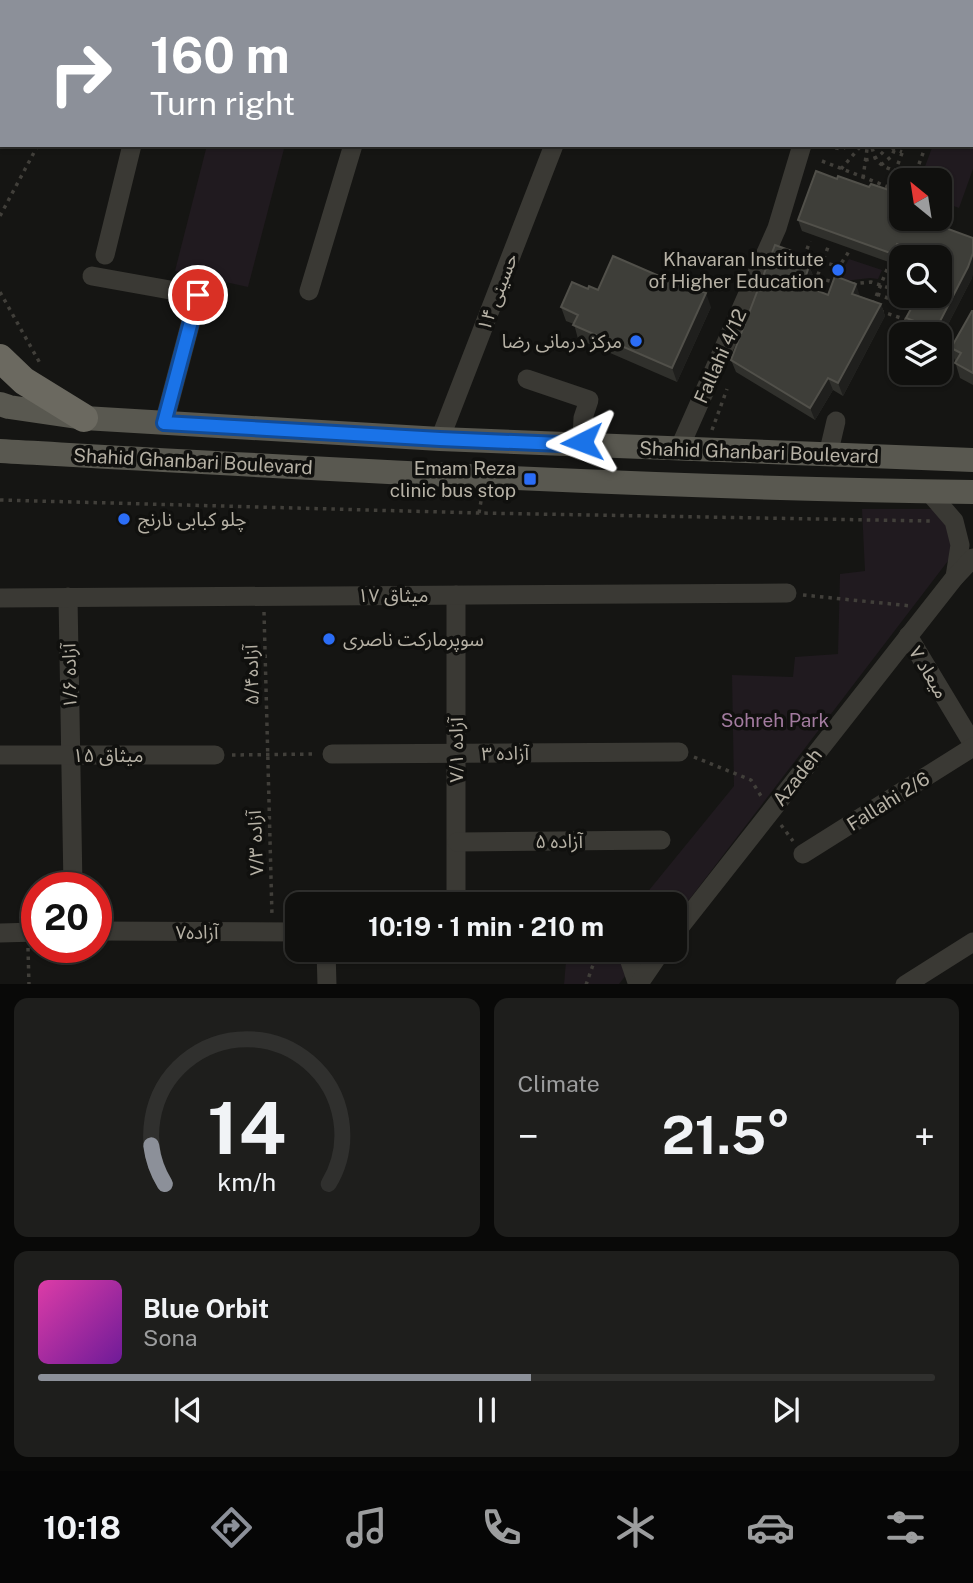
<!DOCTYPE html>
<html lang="en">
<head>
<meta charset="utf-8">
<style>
  body { margin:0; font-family:"Public Sans","Noto Sans Arabic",sans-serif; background:#1e1e1c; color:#f1f3f6; height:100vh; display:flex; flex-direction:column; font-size:26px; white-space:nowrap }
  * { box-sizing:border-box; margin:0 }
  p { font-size:23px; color:#9c9d9e }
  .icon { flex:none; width:38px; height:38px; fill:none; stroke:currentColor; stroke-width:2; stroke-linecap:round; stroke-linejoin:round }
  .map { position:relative; height:984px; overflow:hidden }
  .side { display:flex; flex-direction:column; gap:14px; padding:14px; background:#090908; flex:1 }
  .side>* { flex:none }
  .top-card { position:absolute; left:0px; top:0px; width:973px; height:147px; box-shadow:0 2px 5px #0004,0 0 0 2px #30302e; background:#8c9099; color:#fff; overflow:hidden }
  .needle { width:46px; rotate:330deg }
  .fabs { position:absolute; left:889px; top:168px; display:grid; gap:14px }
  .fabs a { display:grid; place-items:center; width:63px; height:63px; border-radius:14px; background:#10100e; box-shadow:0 2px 5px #0004,0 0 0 2px #30302e; font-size:35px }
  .speed { position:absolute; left:21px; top:872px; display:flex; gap:14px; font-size:35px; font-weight:700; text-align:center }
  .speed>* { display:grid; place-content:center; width:91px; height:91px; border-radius:50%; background:#10100e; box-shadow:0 2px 5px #0004,0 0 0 2px #30302e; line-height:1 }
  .speed .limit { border:10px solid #d22; background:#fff; color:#111 }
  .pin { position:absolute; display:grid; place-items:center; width:60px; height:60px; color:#fff; margin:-30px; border:4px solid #fff; border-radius:50%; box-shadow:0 2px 7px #0007 }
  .me { position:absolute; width:77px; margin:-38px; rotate:267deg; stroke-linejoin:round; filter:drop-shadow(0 0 5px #0008) }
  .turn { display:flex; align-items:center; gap:24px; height:147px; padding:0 35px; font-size:32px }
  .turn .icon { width:91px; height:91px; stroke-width:2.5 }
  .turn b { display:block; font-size:49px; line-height:60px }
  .big { font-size:52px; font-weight:700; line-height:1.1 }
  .side .widget { flex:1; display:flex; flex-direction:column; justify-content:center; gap:10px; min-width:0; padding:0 24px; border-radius:14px; background:#1e1e1c }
  .side .dial { align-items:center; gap:0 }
  .dial svg { height:182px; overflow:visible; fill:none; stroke:#30302e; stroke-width:7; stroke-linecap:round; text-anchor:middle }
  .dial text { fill:#f1f3f6; stroke:none }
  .song { display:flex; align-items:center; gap:21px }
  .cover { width:84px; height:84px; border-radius:10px; background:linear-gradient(135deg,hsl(320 70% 55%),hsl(280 70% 35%)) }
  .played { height:7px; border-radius:4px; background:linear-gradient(90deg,#8c9099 55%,#30302e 55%) }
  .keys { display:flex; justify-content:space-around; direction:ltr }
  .heat { display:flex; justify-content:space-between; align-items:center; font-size:38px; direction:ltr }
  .side .tiles { flex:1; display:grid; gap:14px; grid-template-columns:1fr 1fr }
  .widget:last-child { grid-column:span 2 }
  .trip { position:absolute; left:285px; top:892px; width:402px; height:70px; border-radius:14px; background:#10100e; box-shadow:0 2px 5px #0004,0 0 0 2px #30302e; font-weight:700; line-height:70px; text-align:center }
  .tabs { display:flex; height:112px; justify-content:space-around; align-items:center; background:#060606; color:#9c9d9e }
  .tabs .icon { width:49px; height:49px }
  .tabs .active { color:#8c9099 }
  .tabs b { font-size:32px; color:#f1f3f6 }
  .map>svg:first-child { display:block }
  .green { fill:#201a1f }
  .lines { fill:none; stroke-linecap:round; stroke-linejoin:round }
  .path { stroke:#413f3a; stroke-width:3.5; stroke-dasharray:3.5 5; stroke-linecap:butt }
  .minor { stroke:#3a3934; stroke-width:19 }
  .major { stroke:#595850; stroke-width:24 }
  .highway { stroke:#6b6960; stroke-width:28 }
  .wall { fill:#30302c }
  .shaded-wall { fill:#1f1f1d }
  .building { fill:#3e3e39; stroke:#51504a; stroke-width:2 }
  .route-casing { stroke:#114b97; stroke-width:18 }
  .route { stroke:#1a73e8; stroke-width:12 }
  .poi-dot { fill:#2b6df6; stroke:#10100e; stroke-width:2.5 }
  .labels { text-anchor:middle; stroke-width:7; stroke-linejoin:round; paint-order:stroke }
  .poi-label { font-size:19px; fill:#b6b1a5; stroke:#10100e; text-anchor:end }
  .street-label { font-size:19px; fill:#b6b1a5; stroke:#10100e }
  .park-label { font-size:19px; fill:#a27b9f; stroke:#10100e }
</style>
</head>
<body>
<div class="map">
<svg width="973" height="985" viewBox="0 0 973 985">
  <rect width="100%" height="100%" fill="#151513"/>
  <g class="green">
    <polygon points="207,145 285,145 248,287 175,271"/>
    <polygon points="933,145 966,145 973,148 973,169 959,208 940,201 940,180 920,180"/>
    <polygon points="849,259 882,270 878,279 870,278 844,281 842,271"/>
    <polygon points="862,509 935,509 954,532 954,553 682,909 676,909 676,905 637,905 734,786 732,675 793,677 795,657 838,654 840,574 865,571"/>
    <polygon points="567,950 621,950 626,975 619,984 564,985"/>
  </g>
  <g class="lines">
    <g class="path">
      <polyline points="119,2 120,0"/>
      <polyline points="971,101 973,101"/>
      <polyline points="884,145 902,152"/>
      <polyline points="827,146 841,149 851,145"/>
      <path d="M872,148C877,164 880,165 895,171"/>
      <path d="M865,160C876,159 883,155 887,145"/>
      <polyline points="822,161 901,192"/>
      <polyline points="881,165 892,156 896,145"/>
      <polyline points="841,169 860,147"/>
      <polyline points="863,178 867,149"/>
      <polyline points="913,180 926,145"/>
      <polyline points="889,188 905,145"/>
      <polyline points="0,216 38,145"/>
      <polyline points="805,256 839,267"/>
      <polyline points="801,265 810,241"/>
      <polyline points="899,271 901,265"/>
      <polyline points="818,278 837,283"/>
      <path d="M839,279C837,262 845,262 850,248"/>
      <polyline points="852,284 871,282 901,292"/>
      <polyline points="812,291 828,247"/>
      <polyline points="0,292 41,365"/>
      <polyline points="877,294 914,308"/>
      <polyline points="910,296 920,301"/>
      <polyline points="873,304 888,267"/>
      <polyline points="880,311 910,321 911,320"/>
      <polyline points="712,430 727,389"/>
      <polyline points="0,500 479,513 930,521"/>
      <polyline points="479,513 482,495"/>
      <polyline points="803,595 911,606"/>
      <polyline points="264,612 272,916"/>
      <polyline points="232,755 315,754"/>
      <polyline points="694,757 751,780 761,796"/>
      <polyline points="781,825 793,841"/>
      <polyline points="28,948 29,985"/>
      <polyline points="586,985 594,962"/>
    </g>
    <g class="minor">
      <polyline points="791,0 795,2"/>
      <polyline points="865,0 869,2"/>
      <polyline points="168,2 168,0"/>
      <polyline points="609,2 610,0"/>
      <polyline points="964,2 967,0"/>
      <polyline points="971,41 973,42"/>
      <polyline points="971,69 973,70"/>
      <polyline points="105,255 132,145"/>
      <polyline points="92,276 198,295 164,423"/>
      <polyline points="309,291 353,145"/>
      <polyline points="527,379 589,400 583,418 582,442 585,445"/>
      <polyline points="440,439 554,145"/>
      <polyline points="679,449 777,228 802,145"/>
      <polyline points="828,455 836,421"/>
      <polyline points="929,492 954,521 960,545 955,577"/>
      <polyline points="456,595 456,905"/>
      <polyline points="68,597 73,887"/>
      <polyline points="0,598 787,593"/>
      <polyline points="908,636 973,744"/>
      <polyline points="332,754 679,752"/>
      <polyline points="0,755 215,755"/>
      <polyline points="457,842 661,840"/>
      <polyline points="803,854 973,747"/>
      <polyline points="96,931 298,932"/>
      <polyline points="676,932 955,577 973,558"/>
      <polyline points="0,933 37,932"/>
      <polyline points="326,950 327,985"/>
      <polyline points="626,950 638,985"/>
      <polyline points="638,985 662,950"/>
      <polyline points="905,985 973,942"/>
    </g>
    <g class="major">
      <polyline points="0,404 9,407 84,418 440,439 973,460"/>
      <path d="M0,451C324,469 648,488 973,492"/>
    </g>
    <g class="highway">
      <polyline points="25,2 26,0"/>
      <polyline points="68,2 69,0"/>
      <polyline points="0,48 2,45"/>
      <polyline points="0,125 2,121"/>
      <polyline points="0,358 24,381 84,418"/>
    </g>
  </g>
  <g class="wall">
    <polygon points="837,179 901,219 972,278 940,340 940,334 925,334 910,329 906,318 940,257 907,257 901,255 897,265 802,231 798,220"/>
    <polygon points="795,261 809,266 814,278 810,288 828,295 860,296 881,304 885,316 843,396 833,390 815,420 736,372 731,360"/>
    <polygon points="598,290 711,307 677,382 578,339 574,324 566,321 561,307"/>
    <polygon points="973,311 973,385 960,378 951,348"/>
  </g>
  <g class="shaded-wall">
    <polygon points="938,0 952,0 952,2 939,2"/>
    <polygon points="897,244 901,255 897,265 893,254"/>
    <polygon points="792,251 796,263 789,259"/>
    <polygon points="973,253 973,275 972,278 940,340 940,334 938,334 936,329"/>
    <polygon points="809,266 814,278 807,297 803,285"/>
    <polygon points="856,284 860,296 852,294"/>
    <polygon points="706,293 711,307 677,382 672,368"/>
    <polygon points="881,304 885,316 843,396 838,383"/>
    <polygon points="828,378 833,390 815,420 810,408"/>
  </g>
  <g class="building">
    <polygon points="384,0 495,0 495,2 383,2"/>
    <polygon points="646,0 716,0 720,2 646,2"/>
    <polygon points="971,104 973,105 973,123 971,122"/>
    <polygon points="816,171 837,179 838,176 869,187 871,184 901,194 901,219 921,219 973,238 973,253 968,267 936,329 906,318 918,296 940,296 940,257 932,257 897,244 893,254 798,220"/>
    <polygon points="775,245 792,251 789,259 809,266 803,285 828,295 835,276 856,284 852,294 881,304 838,383 828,378 810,408 731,360"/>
    <polygon points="613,256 682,286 683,283 706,293 672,368 573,325 578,315 561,307 572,282 588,289 589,286 598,290"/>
    <polygon points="972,311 973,311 973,373 955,363 961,353 951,348"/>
  </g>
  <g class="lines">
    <g class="route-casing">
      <polyline id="route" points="198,295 164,423 440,439 585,445 582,442"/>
    </g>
    <use href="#route" class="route"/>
  </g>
  <g class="poi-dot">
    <circle cx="838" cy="270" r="7"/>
    <circle cx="636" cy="341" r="7"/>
    <rect x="523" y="472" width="14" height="14" rx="3.5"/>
    <circle cx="124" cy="519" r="7"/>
    <circle cx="329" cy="639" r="7"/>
  </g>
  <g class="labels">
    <g class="poi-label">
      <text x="824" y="266">Khavaran Institute<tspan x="824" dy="22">of Higher Education</tspan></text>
      <text x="622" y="348">مرکز درمانی رضا</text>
      <text x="516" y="475">Emam Reza<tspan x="516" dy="22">clinic bus stop</tspan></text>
      <text x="138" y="526" text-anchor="start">چلو کبابی نارنج</text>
      <text x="343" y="646" text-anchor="start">سوپرمارکت ناصری</text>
    </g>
    <g class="street-label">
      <text transform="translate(497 292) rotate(-69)" y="7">حسینی ۱۴</text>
      <text transform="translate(720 356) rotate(-66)" y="7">Fallahi 4/12</text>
      <text transform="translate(759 452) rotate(2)" y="7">Shahid Ghanbari Boulevard</text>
      <text transform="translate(193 461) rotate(3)" y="7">Shahid Ghanbari Boulevard</text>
      <text x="393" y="602">میثاق ۱۷</text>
      <text transform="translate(929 672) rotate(59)" y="7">میعاد ۷</text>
      <text transform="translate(251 675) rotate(-91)" y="7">آزاده۵/۴</text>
      <text transform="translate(69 676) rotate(-91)" y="7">آزاده ۱/۶</text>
      <text transform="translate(456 750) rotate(-90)" y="7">آزاده ۷/۱</text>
      <text x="505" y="760">آزاده ۳</text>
      <text x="108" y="762">میثاق ۱۵</text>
      <text transform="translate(797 777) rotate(-52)" y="7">Azadeh</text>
      <text transform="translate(888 801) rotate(-32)" y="7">Fallahi 2/6</text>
      <text x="559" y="848">آزاده ۵</text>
      <text transform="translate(255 843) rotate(-92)" y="7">آزاده ۷/۳</text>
      <text x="197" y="939">آزاده۷</text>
    </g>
    <g class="park-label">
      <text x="775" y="727">Sohreh Park</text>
    </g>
  </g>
</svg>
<div class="fabs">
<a><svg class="needle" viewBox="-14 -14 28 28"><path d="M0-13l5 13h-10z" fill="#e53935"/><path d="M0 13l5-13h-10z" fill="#9c9d9e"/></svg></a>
<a><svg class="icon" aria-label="search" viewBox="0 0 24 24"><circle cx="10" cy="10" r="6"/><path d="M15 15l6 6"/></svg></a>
<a><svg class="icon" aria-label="layers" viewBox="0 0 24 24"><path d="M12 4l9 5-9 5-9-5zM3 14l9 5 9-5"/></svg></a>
</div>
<div class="speed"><div class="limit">20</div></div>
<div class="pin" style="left:198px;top:295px;background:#d93025"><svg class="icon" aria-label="arrive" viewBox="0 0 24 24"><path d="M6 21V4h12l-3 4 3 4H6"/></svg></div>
<svg class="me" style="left:582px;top:442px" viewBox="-20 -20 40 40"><path d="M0-17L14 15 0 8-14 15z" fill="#1a73e8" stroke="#fff" stroke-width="4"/></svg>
<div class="trip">10:19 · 1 min · 210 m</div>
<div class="top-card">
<div class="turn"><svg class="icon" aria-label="right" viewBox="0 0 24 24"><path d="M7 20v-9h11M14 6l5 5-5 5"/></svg><div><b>160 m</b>Turn right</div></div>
</div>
</div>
<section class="side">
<div class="tiles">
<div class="widget dial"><svg viewBox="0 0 100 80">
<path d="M14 69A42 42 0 1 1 86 69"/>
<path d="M14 69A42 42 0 0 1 8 52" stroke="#8c9099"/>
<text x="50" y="56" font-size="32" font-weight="700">14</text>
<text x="50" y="72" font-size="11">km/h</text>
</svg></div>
<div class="widget"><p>Climate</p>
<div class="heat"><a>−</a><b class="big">21.5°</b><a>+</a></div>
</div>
<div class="widget">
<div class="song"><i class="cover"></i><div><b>Blue Orbit</b><p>Sona</p></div></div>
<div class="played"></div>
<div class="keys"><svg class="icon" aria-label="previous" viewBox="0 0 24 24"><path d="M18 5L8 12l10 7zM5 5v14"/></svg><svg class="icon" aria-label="pause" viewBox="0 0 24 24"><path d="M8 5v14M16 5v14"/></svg><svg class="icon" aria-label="next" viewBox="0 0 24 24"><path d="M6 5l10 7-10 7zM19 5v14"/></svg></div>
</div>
</div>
</section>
<nav class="tabs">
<b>10:18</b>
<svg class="icon active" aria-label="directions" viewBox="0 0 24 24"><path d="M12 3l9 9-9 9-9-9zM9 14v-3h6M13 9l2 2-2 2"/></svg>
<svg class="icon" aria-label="music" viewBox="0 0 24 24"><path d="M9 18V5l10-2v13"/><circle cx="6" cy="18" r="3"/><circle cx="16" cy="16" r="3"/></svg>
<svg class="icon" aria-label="phone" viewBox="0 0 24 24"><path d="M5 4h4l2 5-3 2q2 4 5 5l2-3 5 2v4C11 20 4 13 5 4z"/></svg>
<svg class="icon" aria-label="climate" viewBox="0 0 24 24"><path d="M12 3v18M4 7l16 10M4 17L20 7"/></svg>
<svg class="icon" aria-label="car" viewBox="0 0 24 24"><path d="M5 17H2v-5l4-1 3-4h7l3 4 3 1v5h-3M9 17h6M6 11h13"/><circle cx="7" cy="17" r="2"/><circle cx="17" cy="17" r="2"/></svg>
<svg class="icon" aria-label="filters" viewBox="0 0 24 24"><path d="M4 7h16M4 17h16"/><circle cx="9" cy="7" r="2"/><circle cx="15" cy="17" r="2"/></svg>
</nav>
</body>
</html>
